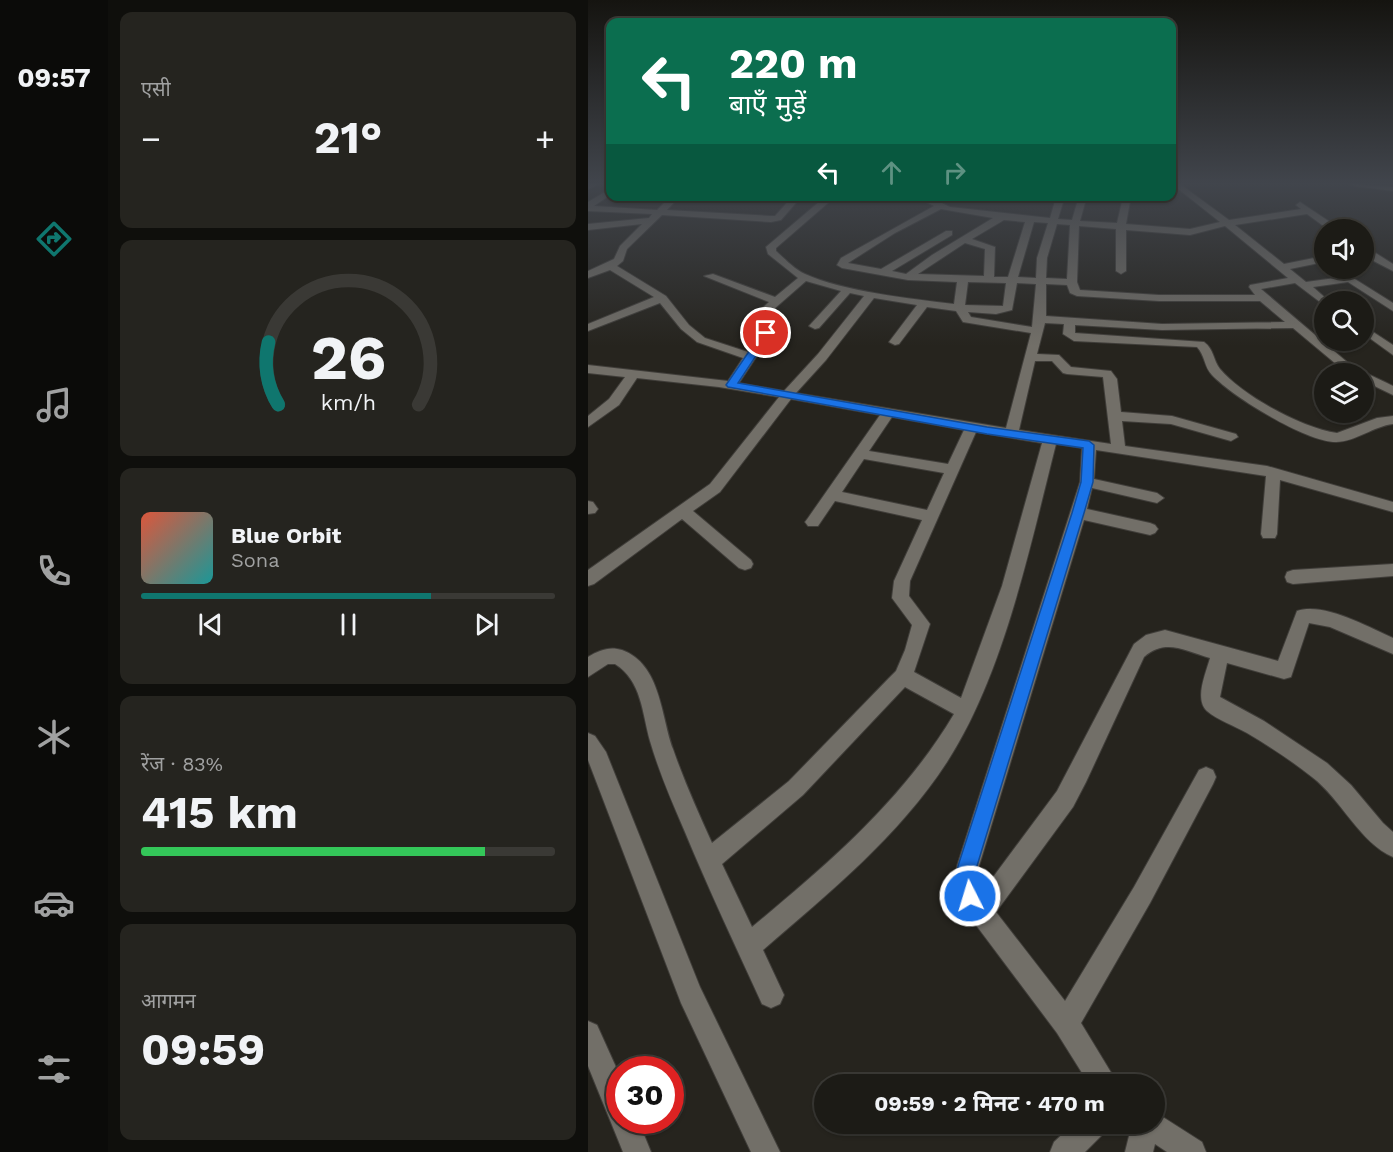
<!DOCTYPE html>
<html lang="hi">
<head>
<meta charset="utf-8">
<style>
  body { margin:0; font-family:"Work Sans","Noto Sans Devanagari",sans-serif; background:#25241f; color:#f1f3f6; height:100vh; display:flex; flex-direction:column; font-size:22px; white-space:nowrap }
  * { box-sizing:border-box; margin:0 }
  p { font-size:20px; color:#a0a1a1 }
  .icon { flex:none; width:33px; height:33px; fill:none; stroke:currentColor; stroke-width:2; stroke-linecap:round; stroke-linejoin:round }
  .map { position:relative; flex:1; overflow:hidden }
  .side { display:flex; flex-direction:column; gap:12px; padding:12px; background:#0f0f0c; width:480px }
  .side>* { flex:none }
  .hud { position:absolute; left:18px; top:18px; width:570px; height:183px; border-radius:12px; box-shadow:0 2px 4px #0004,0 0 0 2px #3a3935; background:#0b6e4f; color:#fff; overflow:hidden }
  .tools { position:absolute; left:726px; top:219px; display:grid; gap:12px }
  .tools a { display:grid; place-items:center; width:60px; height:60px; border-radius:50%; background:#1c1b16; box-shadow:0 2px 4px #0004,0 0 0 2px #3a3935; font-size:30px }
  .speed { position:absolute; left:18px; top:1056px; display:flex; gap:12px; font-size:30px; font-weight:700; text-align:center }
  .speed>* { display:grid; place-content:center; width:78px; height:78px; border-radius:50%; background:#1c1b16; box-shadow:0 2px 4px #0004,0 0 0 2px #3a3935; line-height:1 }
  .speed .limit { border:9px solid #d22; background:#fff; color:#111 }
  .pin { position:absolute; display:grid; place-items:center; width:51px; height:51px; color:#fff; margin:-26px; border:3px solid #fff; border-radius:50%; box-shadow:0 2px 6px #0007 }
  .me { position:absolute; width:66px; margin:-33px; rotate:355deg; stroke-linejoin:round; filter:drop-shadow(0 0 4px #0008) }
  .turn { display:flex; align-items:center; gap:21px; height:126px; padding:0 24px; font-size:27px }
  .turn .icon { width:78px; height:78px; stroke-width:2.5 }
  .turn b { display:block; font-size:42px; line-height:51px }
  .lanes { display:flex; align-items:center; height:57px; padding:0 24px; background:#0003; justify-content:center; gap:30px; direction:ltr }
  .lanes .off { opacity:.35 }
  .big { font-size:45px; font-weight:700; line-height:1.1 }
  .side .tile { flex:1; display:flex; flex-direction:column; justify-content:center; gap:9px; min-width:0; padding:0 21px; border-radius:12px; background:#25241f }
  .side .dial { align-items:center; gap:0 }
  .dial svg { height:156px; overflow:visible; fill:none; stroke:#3a3935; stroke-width:7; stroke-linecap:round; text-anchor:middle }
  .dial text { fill:#f1f3f6; stroke:none }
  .song { display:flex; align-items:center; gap:18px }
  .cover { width:72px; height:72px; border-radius:9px; background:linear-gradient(135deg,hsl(10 70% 55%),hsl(180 70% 35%)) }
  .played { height:6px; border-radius:3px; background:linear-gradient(90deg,#0f766e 70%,#3a3935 70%) }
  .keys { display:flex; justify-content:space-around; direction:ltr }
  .heat { display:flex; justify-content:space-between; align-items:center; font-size:33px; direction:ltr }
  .charge { height:9px; border-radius:4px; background:linear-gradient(90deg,#34c759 83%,#3a3935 0) }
  .trip { position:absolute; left:226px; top:1074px; width:351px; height:60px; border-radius:30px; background:#1c1b16; box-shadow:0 2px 4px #0004,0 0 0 2px #3a3935; font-weight:700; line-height:60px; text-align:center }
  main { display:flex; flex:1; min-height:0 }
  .menu { display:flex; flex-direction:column; width:108px; justify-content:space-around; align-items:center; background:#0b0b09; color:#a0a1a1 }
  .menu .icon { width:42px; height:42px }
  .menu .selected { color:#0f766e }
  .menu b { font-size:27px; color:#f1f3f6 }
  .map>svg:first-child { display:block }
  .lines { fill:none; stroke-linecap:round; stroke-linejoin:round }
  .minor-casing { stroke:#403e3a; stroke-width:2 }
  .minor { fill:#726f68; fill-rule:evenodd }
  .route { fill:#1a73e8; stroke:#114b97; stroke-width:1.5 }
</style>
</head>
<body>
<main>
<nav class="menu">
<b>09:57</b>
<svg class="icon selected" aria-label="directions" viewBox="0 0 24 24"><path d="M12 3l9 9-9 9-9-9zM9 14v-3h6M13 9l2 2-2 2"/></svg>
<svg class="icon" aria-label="music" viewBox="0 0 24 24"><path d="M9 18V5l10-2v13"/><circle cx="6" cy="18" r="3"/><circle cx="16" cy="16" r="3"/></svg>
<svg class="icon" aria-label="phone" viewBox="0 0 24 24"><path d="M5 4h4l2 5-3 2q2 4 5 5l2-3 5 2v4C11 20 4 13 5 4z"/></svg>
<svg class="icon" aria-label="climate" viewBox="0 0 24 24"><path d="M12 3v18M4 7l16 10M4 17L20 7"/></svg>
<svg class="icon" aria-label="car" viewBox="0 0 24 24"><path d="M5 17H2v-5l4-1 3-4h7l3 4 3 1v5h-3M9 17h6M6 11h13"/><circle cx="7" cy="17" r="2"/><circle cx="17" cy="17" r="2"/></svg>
<svg class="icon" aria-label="filters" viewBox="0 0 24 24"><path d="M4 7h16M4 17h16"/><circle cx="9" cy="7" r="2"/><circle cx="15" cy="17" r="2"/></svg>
</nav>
<section class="side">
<div class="tile"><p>एसी</p>
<div class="heat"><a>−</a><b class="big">21°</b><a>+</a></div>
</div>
<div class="tile dial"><svg viewBox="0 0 100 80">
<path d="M14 69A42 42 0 1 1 86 69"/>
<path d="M14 69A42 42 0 0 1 9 37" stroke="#0f766e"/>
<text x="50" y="56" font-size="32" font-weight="700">26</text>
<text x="50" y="72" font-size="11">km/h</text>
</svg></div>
<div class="tile">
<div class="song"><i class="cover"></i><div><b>Blue Orbit</b><p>Sona</p></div></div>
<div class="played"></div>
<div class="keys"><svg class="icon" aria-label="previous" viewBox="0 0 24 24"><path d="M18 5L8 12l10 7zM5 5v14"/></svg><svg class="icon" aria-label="pause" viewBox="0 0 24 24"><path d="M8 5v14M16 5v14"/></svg><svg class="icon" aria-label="next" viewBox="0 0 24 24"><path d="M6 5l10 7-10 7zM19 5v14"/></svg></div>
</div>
<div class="tile"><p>रेंज · 83%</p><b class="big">415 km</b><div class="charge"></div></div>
<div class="tile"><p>आगमन</p><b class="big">09:59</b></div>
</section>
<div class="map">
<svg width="805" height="1152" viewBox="0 0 805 1152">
  <rect width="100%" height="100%" fill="#26241e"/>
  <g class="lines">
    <g class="minor-casing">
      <g id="minor">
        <polygon points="0,184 11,184 0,189"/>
        <path d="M584,184H592L641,220L713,209L708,205L712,202L751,228L741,230L719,214L647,225L696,264L736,256V262L702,269L718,282L762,276L805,303V311L760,282L725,287L742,302H736V305L707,283L673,289L759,362C774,372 789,378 805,386V395L776,381V374H760L705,328L574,330L487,325V333L616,342C626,349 625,360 632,369C655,396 714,428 749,433L789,418L805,416V424C786,426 767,442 748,442C718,442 645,397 624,375C616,367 617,355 609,347L486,341L475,334L476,324L457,323L449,354L471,355L483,367L523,371L529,379L533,412L584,416L648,434L650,437L643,441L583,424L534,421L537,446L679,466L805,502V512L692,480L689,534L687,538H675L673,534L678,476L508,450L506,479L569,493L576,498L569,503L504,488L499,509L562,523L567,525L570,529L567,533L562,535L496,520L391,866C390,876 388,884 394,892L469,791L546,644L558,635L577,630L690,661L709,611C736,602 780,627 805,638V654L742,627L721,623L703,677L696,679L639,663L632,697L676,721L739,763L763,785L795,823L805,832V857C772,843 753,799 724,777C704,761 681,746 659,733C647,726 629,720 619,711C606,699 618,673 622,658C596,651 578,638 556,657L498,782L485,807L408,912L477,1001L546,887L611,770L618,767L625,770L628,777L625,784L562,903L493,1023L530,1084H501L469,1033L385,921C374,896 364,898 369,866L492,482L494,448L468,444C442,546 416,674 359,762C311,836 241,893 175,950L196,995L192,1004L183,1008L174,1004C148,947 121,890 97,832C84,802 71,772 62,741C54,713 54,681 27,664H20L0,677V657C11,650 22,646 34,650C73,664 73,717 85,749C96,781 110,812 124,843L201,781L301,678L308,671L317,650L324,625L304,598L306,581L334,520L247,501L230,526H220L217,522L220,518L292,415L203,399L132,492L105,511L163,560L165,564L163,568L157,570L151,568L94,519L6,584L0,586V570L122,484L191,397L131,387L49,378L31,405L0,427V416L21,399L37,377L0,373V365L140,381L155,358L109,342L93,329L72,303L0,331V324L66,297L22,270L0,278V271L26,259L32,246L54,224L0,230V224L61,218L64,214L0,211V202L22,189V195L6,206L69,210L83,196H92L79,210L183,216H187L205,196H214L193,220L183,222L74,215L39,249L35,261L29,266L78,296L101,325L117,338L160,352L173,330L166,322L169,313L181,302L116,276L125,274L187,297L210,278L180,254L178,247L238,196H248L188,248V251C197,259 206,269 217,274C254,291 324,299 366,304L369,282L320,280L254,268L249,265L253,258L346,206L327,196H339L362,207L462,218L467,201L412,196H477L470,219L484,220L489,203L493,200L497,203L492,221L529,223L535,197L543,196L538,224L602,229L632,222ZM353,209L405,218L344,255L318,274L304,271L364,235V231H358L293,269L260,263L307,233ZM416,220L437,222L420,277H406L407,247L384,239ZM446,222L460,223L449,258L448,278L430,277ZM469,224L482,225L479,279L458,278L459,258ZM491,226L528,229V271L533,274L538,271V230L602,235L637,226L700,278L662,285L661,287L667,295H571L492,290L489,282ZM377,243L397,249L396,276L330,274ZM218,281L253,291L221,326L227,329L231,328L262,293L276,296L230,354L196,391L151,383L184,333L185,329L178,321V316ZM380,282L418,283L415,306L377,305ZM429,283L448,284L444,327L383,317L380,312L408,314L424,310ZM458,284L479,285L482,293L489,296L571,301H672L697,322L574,324L458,316ZM286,298L329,305L301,342L307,345L311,344L339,307L368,311L375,322L443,333L418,428L208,393L238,360ZM447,361H464L475,373L479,374L515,377L523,444L431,430ZM304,417L376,430L360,464L281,451ZM388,432L454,443L414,586L373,698L326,672L342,624L321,596L322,581ZM276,459L356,473L339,510L254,492ZM317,687L366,714C315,800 240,864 164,927L134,864L215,795Z"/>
        <polygon points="762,184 805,187 805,191 766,186"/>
        <polygon points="776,250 786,252 805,264 805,271 776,256"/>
        <polygon points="776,326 805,345 805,355 776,334"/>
        <polygon points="0,501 5,502 10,509 7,513 0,514"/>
        <polygon points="805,564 805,576 705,584 699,582 697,577 699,572 705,570"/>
        <polygon points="0,733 7,736 18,752 112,987 192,1152 163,1152 93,1003 0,760"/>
        <polygon points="0,1021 9,1025 32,1076 32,1120 50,1120 63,1152 35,1152 0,1066"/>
        <polygon points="567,1112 614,1142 618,1152 579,1152 567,1144 565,1152 537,1152 544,1124 567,1124"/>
        <polygon points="485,1124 519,1124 515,1134 497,1152 462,1152 466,1142"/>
      </g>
    </g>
    <use href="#minor" class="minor"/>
  </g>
  <linearGradient id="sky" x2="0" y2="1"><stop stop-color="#151410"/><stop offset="0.53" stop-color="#41454c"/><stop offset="1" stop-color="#41454c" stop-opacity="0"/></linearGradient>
  <rect width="805" height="346" fill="url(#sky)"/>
  <path class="route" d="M178,330L183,333L150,383L399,427L501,441L506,445L505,482L496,513L389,866L388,882L392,896L389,903L382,906L375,903C370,890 369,880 370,866L484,513L493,482L495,448L399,434L140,387L138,385L175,331Z"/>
</svg>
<div class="tools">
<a><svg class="icon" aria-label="sound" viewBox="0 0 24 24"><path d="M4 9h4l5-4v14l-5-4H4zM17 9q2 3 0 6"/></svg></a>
<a><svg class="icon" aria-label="search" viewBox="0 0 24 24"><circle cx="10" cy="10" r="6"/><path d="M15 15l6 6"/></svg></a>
<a><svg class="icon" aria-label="layers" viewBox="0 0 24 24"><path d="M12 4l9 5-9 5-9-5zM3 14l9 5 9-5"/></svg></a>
</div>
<div class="speed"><div class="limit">30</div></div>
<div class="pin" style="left:178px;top:333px;background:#d93025"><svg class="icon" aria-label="arrive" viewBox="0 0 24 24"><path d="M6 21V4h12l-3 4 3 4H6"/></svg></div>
<svg class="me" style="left:382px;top:896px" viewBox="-20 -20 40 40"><circle r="17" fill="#1a73e8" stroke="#fff" stroke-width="3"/><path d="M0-11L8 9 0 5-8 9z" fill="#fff"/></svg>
<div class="trip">09:59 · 2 मिनट · 470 m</div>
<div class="hud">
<div class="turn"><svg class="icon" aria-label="left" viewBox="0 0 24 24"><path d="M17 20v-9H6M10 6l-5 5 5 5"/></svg><div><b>220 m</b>बाएँ मुड़ें</div></div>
<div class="lanes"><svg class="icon" aria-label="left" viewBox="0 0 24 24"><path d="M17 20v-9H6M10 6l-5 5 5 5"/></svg><svg class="icon off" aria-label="ahead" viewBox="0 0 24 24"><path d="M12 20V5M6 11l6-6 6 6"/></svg><svg class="icon off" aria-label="right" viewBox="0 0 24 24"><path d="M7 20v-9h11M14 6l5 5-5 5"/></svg></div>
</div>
</div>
</main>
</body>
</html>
